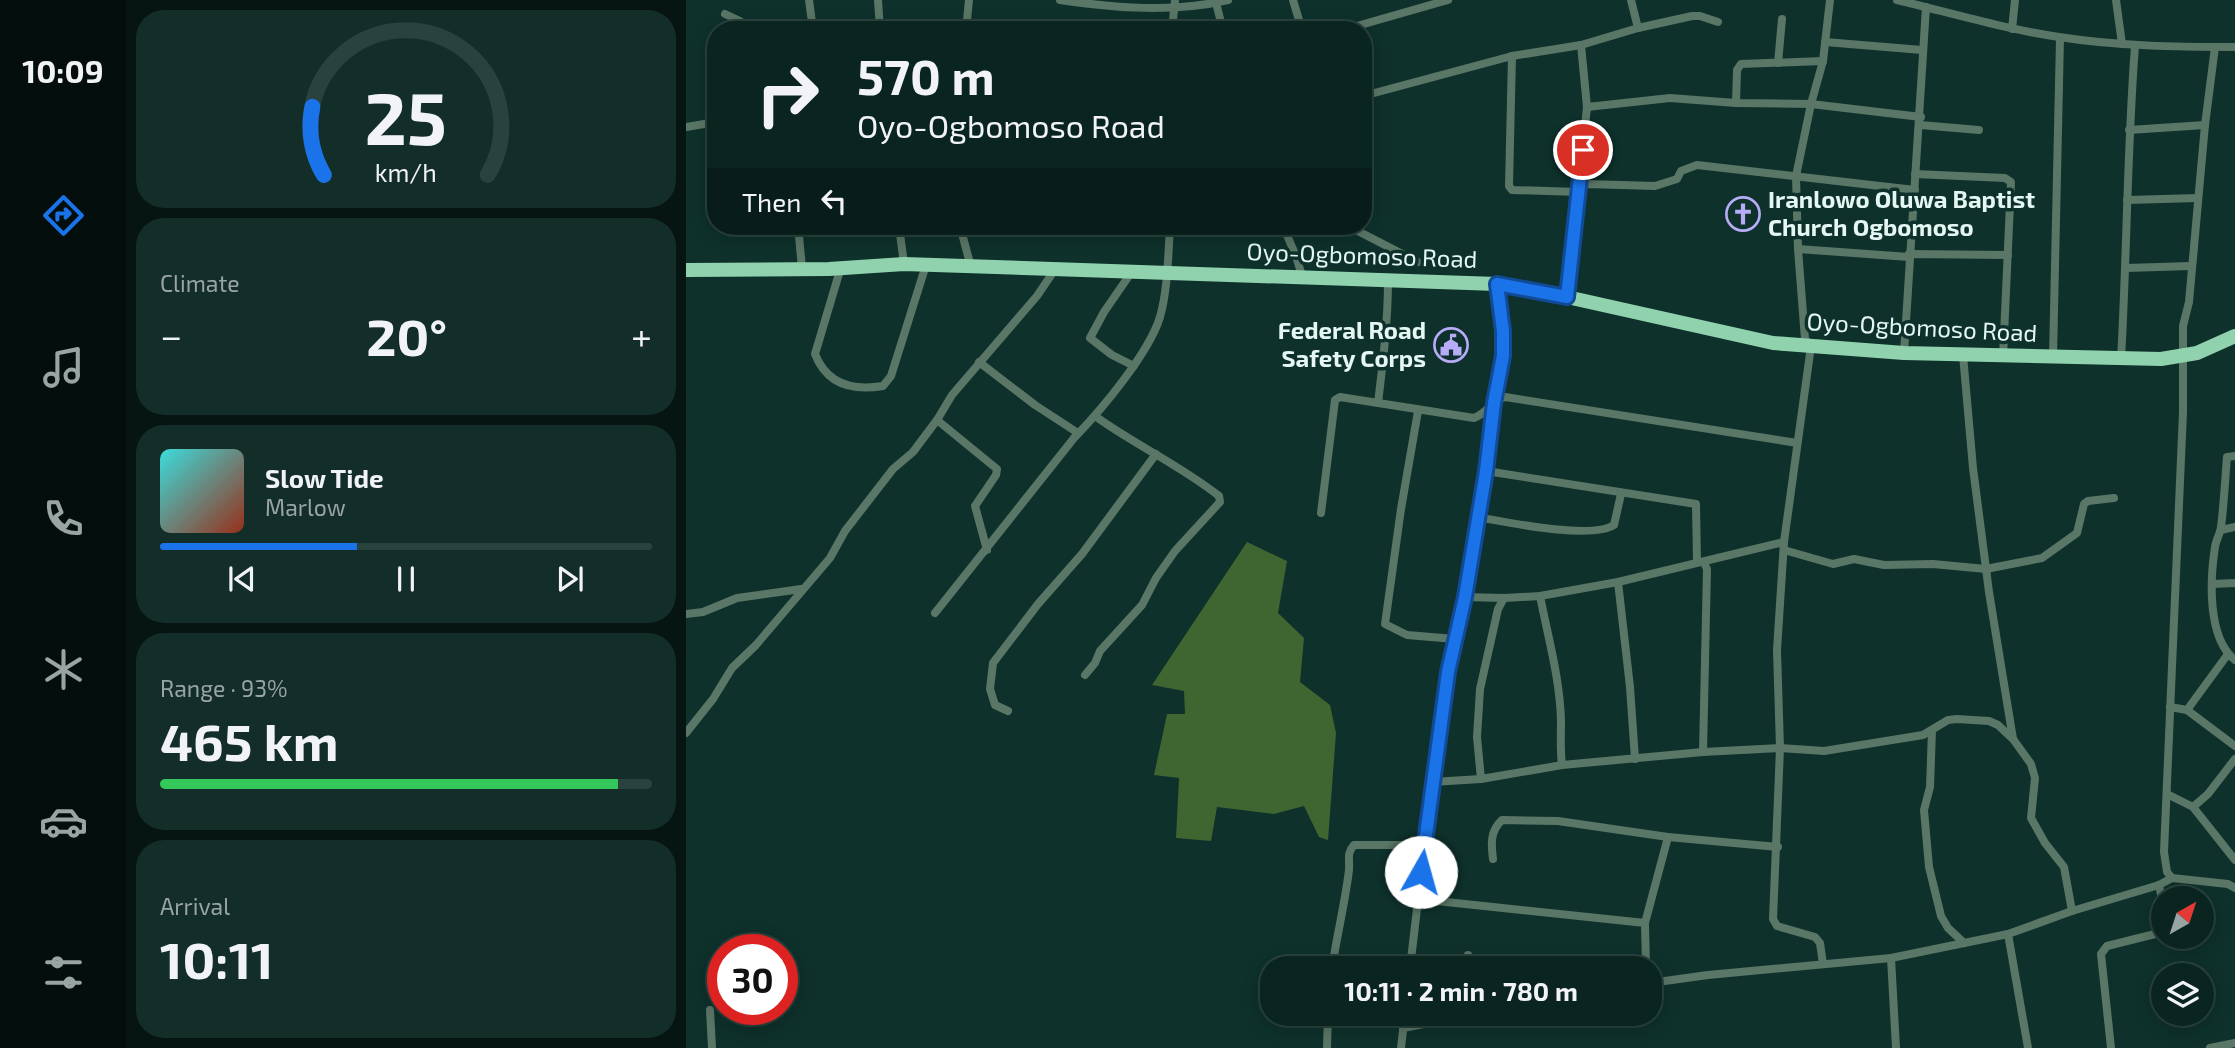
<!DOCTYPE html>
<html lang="en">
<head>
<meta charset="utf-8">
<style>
  body { margin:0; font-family:"Exo 2",sans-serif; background:#132d29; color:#f1f3f6; height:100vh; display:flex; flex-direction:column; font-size:26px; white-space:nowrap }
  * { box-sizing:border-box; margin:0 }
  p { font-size:23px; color:#99a5a5 }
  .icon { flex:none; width:38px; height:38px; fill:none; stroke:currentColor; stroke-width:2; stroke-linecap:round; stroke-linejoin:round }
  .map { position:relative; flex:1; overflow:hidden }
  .drawer { display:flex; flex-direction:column; gap:10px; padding:10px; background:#061412; width:560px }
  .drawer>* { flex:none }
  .hud { position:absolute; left:21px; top:21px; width:665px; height:214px; border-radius:28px; box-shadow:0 4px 18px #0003,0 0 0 2px #2a423e; background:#0a2520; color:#f1f3f6; overflow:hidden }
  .needle { width:46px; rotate:39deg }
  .controls { position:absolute; left:1465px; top:886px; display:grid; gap:14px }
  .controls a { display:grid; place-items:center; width:63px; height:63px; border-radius:50%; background:#0a2520; box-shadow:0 4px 18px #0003,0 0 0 2px #2a423e; font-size:35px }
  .speed { position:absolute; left:21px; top:934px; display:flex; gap:14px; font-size:35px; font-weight:700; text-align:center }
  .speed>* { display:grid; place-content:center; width:91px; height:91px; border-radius:50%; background:#0a2520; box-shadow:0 4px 18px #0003,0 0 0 2px #2a423e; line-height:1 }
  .speed .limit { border:10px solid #d22; background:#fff; color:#111 }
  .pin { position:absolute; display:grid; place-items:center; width:60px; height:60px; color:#fff; margin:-30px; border:4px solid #fff; border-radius:50%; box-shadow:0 2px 7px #0007 }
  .me { position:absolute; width:77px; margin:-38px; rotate:7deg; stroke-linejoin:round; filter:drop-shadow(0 0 5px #0008) }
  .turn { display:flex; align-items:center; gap:24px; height:147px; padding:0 35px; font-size:32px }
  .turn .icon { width:91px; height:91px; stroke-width:2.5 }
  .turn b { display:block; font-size:49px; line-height:60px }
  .then { display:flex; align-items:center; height:66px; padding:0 35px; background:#0003; gap:14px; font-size:26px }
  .big { font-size:52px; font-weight:700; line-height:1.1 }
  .drawer .tile { flex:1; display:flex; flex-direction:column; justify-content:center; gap:10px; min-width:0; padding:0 24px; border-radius:28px; background:#132d29 }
  .drawer .dial { align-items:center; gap:0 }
  .dial svg { height:182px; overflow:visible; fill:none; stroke:#2a423e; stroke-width:7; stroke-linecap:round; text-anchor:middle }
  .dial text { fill:#f1f3f6; stroke:none }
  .song { display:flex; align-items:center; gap:21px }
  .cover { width:84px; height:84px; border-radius:10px; background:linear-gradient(135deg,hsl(180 70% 55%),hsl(10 70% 35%)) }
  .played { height:7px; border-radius:4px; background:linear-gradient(90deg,#1a73e8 40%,#2a423e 40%) }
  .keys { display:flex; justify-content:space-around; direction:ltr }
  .heat { display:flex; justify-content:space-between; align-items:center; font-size:38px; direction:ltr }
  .charge { height:10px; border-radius:5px; background:linear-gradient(90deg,#34c759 93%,#2a423e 0) }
  .trip { position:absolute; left:574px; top:956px; width:402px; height:70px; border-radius:28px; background:#0a2520; box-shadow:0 4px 18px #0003,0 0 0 2px #2a423e; font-weight:700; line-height:70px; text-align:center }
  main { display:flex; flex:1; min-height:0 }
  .tab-bar { display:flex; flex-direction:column; width:126px; justify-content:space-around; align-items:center; background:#040f0d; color:#99a5a5 }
  .tab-bar .icon { width:49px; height:49px }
  .tab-bar .on { color:#1a73e8 }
  .tab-bar b { font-size:32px; color:#f1f3f6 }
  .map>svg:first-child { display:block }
  .forest { fill:#3f6531 }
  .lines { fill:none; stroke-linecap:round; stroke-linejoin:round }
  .minor { stroke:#5a7666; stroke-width:8 }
  .trunk { stroke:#90d2ae; stroke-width:14 }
  .route-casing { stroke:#114b97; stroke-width:18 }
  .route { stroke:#1a73e8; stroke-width:12 }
  .labels { text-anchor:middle; stroke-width:7; stroke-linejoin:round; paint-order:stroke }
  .poi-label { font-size:24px; font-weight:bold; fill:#e4f7f3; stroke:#0e312b; text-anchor:start }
  .street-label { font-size:24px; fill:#e4f7f3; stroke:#0e312b }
</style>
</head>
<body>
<main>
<nav class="tab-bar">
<b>10:09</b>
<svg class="icon on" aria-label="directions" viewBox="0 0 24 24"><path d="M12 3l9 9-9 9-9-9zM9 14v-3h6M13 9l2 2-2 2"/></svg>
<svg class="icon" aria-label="music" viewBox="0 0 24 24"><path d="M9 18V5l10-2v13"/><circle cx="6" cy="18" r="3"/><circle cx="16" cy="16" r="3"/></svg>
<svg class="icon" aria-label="phone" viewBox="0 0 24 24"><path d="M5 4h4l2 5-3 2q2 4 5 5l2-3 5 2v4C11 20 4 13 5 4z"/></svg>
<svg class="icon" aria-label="climate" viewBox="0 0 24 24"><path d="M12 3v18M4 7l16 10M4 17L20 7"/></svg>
<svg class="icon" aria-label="car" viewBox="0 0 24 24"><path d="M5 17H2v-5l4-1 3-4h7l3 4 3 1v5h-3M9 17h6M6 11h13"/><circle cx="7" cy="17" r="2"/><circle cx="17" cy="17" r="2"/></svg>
<svg class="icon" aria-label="filters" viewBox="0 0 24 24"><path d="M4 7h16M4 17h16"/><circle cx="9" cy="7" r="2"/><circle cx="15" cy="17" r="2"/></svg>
</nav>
<section class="drawer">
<div class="tile dial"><svg viewBox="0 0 100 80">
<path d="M14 69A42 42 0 1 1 86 69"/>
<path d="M14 69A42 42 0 0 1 9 39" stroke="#1a73e8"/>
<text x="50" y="56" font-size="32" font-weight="700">25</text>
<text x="50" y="72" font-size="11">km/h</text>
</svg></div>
<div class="tile"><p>Climate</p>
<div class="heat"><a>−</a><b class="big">20°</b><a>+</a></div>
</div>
<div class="tile">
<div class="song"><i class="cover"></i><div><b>Slow Tide</b><p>Marlow</p></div></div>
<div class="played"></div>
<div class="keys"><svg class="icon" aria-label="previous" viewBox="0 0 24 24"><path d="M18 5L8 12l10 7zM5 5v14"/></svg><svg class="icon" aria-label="pause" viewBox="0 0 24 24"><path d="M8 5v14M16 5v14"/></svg><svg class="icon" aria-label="next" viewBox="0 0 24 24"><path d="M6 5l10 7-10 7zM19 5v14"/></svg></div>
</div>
<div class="tile"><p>Range · 93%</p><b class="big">465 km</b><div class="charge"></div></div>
<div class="tile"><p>Arrival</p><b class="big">10:11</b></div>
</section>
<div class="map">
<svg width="1549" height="1048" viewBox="0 0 1549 1048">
  <rect width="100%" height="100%" fill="#0e312b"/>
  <polygon class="forest" points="561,542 601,561 592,613 618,638 614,682 644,705 650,733 642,840 633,837 618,806 588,814 531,807 525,841 490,838 493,778 468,775 481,714 499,714 498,691 466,685"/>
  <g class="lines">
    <g class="minor">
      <polyline points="123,0 127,30"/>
      <polyline points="192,0 194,30"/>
      <path d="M374,0C430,8 486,13 542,0"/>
      <polyline points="607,0 616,30"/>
      <polyline points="945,0 952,28"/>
      <path d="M1211,0C1265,13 1318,29 1373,37C1431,46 1490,47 1549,47"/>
      <polyline points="1430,0 1436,44"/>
      <polyline points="530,3 537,30"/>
      <polyline points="39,14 54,21 56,30"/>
      <polyline points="1326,29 1329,0"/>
      <polyline points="280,30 283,0"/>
      <polyline points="486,30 489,0"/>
      <polyline points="657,30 762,0"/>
      <polyline points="1139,42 1236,50"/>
      <polyline points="1529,47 1519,125 1503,302 1497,326 1497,412 1478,852 1481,872 1486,878 1542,884 1549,888"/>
      <polyline points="826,56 823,186 826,190 893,192 900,184 969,186 991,179 995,171 1011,165 1229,190"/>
      <polyline points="1092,63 1096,19"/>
      <polyline points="677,96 826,56 895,45 952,28 1006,16 1014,16 1032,22"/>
      <polyline points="1050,103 1051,70 1055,64 1137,61"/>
      <polyline points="901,107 984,98 1050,103 1125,104 1235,117"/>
      <polyline points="1234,125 1293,130"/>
      <polyline points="0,127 30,122"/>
      <polyline points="1443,130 1519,125"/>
      <polyline points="1229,174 1319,178 1325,182 1317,357"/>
      <polyline points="1441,200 1512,198"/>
      <polyline points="112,226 116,268"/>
      <polyline points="213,226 218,264"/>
      <polyline points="274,226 285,267"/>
      <polyline points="597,226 610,256 616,276"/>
      <polyline points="662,226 732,262"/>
      <polyline points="1112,249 1223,257 1223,254 1322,255"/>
      <path d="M155,267L129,354C141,385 167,391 197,386L205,376L240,265"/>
      <polyline points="1440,268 1505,266"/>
      <polyline points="447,270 418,312 404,338 426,355 448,366"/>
      <polyline points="881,297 901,107 895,45"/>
      <polyline points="1218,353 1240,7"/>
      <polyline points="1277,355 1287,468 1303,592 1327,739 1345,764 1349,778 1345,818 1359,843 1378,867 1386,911"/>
      <polyline points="1367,357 1374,38"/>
      <path d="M1435,359C1441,254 1441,150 1449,46"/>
      <path d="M692,403C697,362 702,321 702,280"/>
      <polyline points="732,411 715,509 699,624 721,635 769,639"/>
      <polyline points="251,420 311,469 310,475 289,506 301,550"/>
      <path d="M390,436C416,409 463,353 474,317C482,288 482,256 484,226"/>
      <path d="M1549,456L1541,457C1539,480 1538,504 1535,527C1534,534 1530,540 1529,547C1524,579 1521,638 1549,660"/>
      <polyline points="800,471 1010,504 1011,561 1018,563 1021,569 1017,752"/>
      <path d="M635,513L649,400L654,397L788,418C801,413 807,400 819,397L1111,443"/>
      <path d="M791,517C820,522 905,540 928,525L935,494"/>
      <polyline points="1535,530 1549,527"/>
      <polyline points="1098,550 1147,564 1168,559 1198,565 1247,564 1300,569 1356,558 1391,533 1398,504 1402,501 1428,498"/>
      <polyline points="932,582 944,687 949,759"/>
      <polyline points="1526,584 1549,583"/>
      <path d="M854,596C862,637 874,679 875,721C875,736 874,750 876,765"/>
      <polyline points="778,597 818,598 854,596 932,582 1098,542"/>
      <polyline points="249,613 392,433 349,405 293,362"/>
      <polyline points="0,614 17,612 51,598 115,589"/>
      <path d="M399,675L409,663L414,651L456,605L470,578L489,551L534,502L533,496C494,465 449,445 409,416"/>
      <polyline points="1484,707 1501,710 1549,746"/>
      <polyline points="1501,710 1542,654"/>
      <polyline points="322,711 309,705 304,689 307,663 352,604 396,554 470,454"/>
      <polyline points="1246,730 1244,787 1238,810 1243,867 1255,916 1262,928 1278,943"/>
      <polyline points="0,733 27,699 46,668 70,645 144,558 159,531 207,469 227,452 251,420 266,395 351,296 370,268"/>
      <polyline points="795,779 791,737 794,689 812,609 818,598"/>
      <polyline points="746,782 795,779 876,765 1017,752 1094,748 1138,751 1237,735 1262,720 1271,719 1303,721 1312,725 1327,739"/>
      <polyline points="1481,794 1507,807 1549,860"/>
      <polyline points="1507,807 1522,794 1549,759"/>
      <path d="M807,859C805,844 804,831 816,820L872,821L982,837L1092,847"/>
      <polyline points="1473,885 1477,904"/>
      <polyline points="732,899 959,923"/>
      <polyline points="1322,934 1342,1048"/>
      <polyline points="1205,958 1210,1048"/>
      <polyline points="1137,964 1134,943 1129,937 1091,926 1087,919 1094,748 1091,650 1098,542 1125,346 1119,339 1112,249 1110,176 1125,104 1137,61 1144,0"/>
      <path d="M646,968C651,935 659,903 663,870C664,859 660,854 668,845H739"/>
      <polyline points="694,968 725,964"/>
      <polyline points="724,968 746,782 762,672 778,597 800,471 808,403 817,356 817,331 811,284"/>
      <polyline points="782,968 782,955"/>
      <polyline points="960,968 959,923 982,837"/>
      <polyline points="964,983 1022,975 1205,958 1322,934 1386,911 1473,885 1486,878"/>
      <polyline points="24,1010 26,1048"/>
      <polyline points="717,1028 795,1013"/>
      <polyline points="641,1048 642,1013"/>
      <polyline points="715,1048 719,1013"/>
      <polyline points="1425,1048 1415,954 1421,946 1469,934 1477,926"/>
      <polyline points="1524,1048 1549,1043"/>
    </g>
    <polyline class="trunk" points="0,270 143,269 218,264 811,284 881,297 1087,343 1218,353 1475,359 1511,353 1549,336"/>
  </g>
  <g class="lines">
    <g class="route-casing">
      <polyline id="route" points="735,872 762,672 779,597 800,471 808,403 817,356 817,331 811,284 881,297 897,150"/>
    </g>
    <use href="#route" class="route"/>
  </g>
  <defs>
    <g id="church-ring" transform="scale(1.75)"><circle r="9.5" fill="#0e312b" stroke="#b6acf8" stroke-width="1.5"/><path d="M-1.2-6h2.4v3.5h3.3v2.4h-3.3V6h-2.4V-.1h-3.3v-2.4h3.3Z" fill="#b6acf8"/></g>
    <g id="civic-ring" transform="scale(1.75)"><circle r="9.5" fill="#0e312b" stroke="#b6acf8" stroke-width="1.5"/><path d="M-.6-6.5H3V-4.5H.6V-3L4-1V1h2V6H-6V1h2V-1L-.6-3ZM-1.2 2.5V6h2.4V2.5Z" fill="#b6acf8"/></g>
  </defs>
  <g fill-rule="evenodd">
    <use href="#church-ring" x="1057" y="214"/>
    <use href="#civic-ring" x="765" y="345"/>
  </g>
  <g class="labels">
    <g class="poi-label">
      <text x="1082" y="208">Iranlowo Oluwa Baptist<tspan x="1082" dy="28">Church Ogbomoso</tspan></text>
      <text x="740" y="339" text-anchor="end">Federal Road<tspan x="740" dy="28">Safety Corps</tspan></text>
    </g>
    <g class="street-label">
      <text transform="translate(676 256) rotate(2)" y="8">Oyo-Ogbomoso Road</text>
      <text transform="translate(1236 328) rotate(3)" y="8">Oyo-Ogbomoso Road</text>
    </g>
  </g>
</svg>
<div class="controls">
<a><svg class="needle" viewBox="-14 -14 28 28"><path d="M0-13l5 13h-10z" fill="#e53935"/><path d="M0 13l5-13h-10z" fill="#99a5a5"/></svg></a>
<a><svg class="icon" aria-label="layers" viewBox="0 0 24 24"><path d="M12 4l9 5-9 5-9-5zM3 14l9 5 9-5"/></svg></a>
</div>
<div class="speed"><div class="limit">30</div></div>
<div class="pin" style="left:897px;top:150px;background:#d93025"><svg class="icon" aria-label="arrive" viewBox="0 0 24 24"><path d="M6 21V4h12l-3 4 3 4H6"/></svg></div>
<svg class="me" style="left:735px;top:872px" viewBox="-20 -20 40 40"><circle r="19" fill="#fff"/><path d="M0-13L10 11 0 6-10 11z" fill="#1a73e8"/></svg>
<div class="trip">10:11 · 2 min · 780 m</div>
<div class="hud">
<div class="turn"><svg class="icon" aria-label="right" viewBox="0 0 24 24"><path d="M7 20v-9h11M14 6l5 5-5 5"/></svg><div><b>570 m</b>Oyo-Ogbomoso Road</div></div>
<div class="then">Then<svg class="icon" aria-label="left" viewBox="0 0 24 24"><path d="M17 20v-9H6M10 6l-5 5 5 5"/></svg></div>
</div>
</div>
</main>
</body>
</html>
